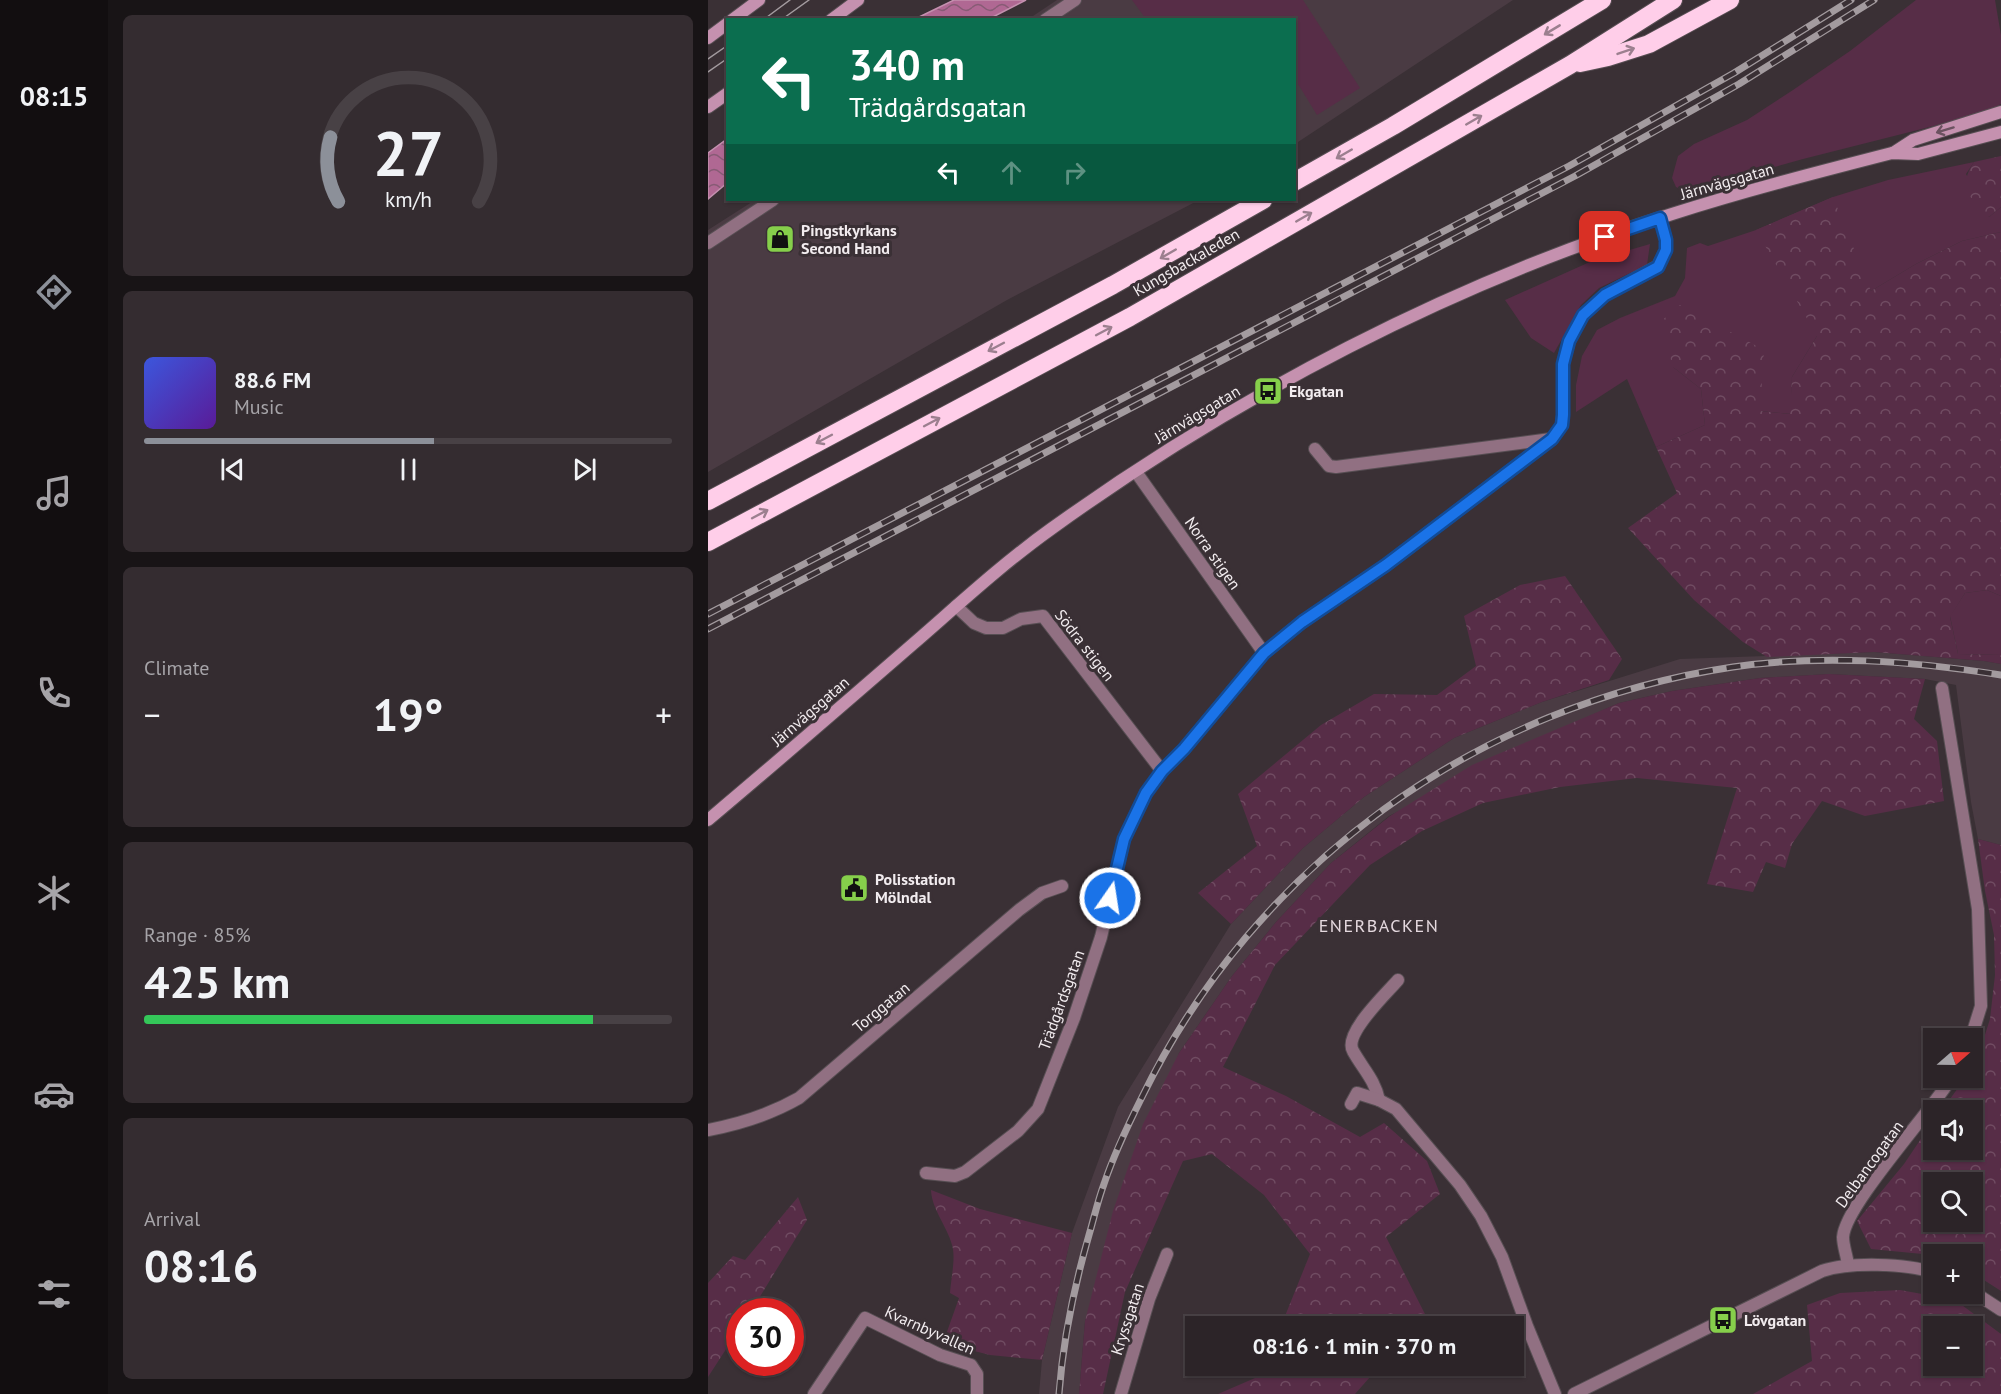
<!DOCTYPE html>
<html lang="en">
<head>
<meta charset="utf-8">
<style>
  body { margin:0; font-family:"PT Sans",sans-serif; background:#342c30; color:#f1f3f6; height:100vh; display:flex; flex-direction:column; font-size:22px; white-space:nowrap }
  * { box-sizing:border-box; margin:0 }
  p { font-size:20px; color:#a6a4a8 }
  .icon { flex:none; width:33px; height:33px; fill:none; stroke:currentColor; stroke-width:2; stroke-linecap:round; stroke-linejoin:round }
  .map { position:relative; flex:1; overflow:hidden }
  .sheet { display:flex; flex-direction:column; gap:15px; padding:15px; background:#181416; width:600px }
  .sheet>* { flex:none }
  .top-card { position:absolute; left:18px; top:18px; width:570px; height:183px; border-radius:0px; box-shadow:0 2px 4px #0004,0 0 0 2px #484145; background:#0b6e4f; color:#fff; overflow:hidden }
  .needle { width:39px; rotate:70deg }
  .tools { position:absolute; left:1215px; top:1028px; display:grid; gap:12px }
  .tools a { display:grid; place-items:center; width:60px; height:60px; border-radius:0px; background:#2c2428; box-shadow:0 2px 4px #0004,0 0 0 2px #484145; font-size:30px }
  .speed { position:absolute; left:18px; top:1298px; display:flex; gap:12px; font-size:30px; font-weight:700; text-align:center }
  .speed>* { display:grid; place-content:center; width:78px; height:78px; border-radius:50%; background:#2c2428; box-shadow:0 2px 4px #0004,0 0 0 2px #484145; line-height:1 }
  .speed .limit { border:9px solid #d22; background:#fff; color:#111 }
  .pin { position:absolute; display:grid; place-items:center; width:51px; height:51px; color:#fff; margin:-26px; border-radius:12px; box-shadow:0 3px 9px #0006 }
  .me { position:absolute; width:66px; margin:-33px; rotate:13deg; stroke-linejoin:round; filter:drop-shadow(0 0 4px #0008) }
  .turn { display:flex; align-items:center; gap:21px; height:126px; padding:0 24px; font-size:27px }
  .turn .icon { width:78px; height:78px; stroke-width:2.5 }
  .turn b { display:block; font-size:42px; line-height:51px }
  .lanes { display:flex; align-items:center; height:57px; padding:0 24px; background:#0003; justify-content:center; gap:30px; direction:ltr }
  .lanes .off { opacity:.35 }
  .big { font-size:45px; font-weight:600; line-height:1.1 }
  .sheet .tile { flex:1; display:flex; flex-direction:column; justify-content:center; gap:9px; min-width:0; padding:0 21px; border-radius:9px; background:#342c30 }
  .sheet .dial { align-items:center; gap:0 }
  .dial svg { height:156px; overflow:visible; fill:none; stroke:#484145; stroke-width:7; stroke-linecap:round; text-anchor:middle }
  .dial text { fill:#f1f3f6; stroke:none }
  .song { display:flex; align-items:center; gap:18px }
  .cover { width:72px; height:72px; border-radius:9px; background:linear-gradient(135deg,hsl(230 70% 55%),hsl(270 70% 35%)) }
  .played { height:6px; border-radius:3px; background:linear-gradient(90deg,#8c9099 55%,#484145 55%) }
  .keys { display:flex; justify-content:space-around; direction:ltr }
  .heat { display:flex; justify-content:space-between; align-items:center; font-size:33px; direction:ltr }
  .charge { height:9px; border-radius:4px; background:linear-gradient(90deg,#34c759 85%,#484145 0) }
  .trip { position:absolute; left:477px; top:1316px; width:339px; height:60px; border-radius:0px; background:#2c2428; box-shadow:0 2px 4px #0004,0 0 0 2px #484145; font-weight:600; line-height:60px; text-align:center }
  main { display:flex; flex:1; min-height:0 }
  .tabs { display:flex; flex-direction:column; width:108px; justify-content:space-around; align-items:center; background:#120e10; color:#a6a4a8 }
  .tabs .icon { width:42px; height:42px }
  .tabs .active { color:#8c9099 }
  .tabs b { font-size:27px; color:#f1f3f6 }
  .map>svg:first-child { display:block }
  .built { fill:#4a3b43 }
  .green { fill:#572d47 }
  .forest { fill:url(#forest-crowns); fill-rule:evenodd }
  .water { fill:url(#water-waves); stroke:#c490af; stroke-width:1.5 }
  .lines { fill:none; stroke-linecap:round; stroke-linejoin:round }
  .street-casing { stroke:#574e53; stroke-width:14 }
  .secondary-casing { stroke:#574e53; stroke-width:14 }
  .highway-casing { stroke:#574e53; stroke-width:20 }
  .street { stroke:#917082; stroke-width:12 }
  .secondary { stroke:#c591af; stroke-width:12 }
  .highway { stroke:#ffcee9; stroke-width:18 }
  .tram { stroke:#a39b9f; stroke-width:1.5 }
  .rail-casing { stroke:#a39b9f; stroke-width:7 }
  .rail { stroke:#3a3035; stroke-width:4.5; stroke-dasharray:14; stroke-linecap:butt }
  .oneway { stroke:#9c7f8f }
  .oneway2 { stroke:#6b5260 }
  .route-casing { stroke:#114b97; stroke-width:15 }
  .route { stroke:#1a73e8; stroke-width:10 }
  .labels { text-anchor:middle; stroke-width:6; stroke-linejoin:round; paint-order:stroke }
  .street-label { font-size:16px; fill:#f2ecef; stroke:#3a3035 }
  .poi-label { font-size:16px; font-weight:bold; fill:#f2ecef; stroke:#3a3035; text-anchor:start }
  .neighbourhood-label { font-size:18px; letter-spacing:1.5px; fill:#e5d9df; stroke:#3a3035 }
</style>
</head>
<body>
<main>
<nav class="tabs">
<b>08:15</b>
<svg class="icon active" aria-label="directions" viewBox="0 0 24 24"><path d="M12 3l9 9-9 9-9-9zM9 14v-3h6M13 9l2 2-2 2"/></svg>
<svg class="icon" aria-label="music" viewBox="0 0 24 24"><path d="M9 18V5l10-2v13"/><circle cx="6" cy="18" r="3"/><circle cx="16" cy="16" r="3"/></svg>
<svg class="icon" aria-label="phone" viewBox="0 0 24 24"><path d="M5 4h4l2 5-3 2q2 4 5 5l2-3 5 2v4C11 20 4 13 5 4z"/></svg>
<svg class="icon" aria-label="climate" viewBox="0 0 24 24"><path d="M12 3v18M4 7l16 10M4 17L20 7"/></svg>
<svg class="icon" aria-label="car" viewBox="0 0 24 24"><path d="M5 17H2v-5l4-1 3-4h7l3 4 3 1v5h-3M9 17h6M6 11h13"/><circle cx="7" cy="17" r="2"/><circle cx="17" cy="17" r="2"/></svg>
<svg class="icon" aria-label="filters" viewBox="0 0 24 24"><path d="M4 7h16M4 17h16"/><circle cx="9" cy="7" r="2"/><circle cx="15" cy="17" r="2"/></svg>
</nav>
<section class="sheet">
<div class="tile dial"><svg viewBox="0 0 100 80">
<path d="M14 69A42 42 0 1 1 86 69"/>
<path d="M14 69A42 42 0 0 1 10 36" stroke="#8c9099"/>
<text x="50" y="56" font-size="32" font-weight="700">27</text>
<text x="50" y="72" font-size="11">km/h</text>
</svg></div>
<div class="tile">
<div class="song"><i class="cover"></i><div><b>88.6 FM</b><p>Music</p></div></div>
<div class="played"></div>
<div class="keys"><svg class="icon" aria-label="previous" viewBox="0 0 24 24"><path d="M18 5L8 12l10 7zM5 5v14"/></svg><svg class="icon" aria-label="pause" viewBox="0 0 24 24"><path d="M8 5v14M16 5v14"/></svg><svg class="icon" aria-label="next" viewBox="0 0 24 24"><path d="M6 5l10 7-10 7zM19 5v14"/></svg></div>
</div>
<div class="tile"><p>Climate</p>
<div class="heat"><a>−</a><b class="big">19°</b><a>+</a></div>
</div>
<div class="tile"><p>Range · 85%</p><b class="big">425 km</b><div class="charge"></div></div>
<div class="tile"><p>Arrival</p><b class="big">08:16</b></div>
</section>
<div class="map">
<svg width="1293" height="1394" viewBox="0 0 1293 1394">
  <defs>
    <pattern id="forest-crowns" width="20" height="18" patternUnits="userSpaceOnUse" patternTransform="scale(1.5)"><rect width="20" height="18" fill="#572d47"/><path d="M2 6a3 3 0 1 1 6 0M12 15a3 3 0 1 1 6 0" fill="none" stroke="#704c62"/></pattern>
    <pattern id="water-waves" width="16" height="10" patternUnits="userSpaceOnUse" patternTransform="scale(1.5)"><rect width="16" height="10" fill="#b06893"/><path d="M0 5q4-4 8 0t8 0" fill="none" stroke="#875b75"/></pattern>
  </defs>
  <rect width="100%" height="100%" fill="#3a3035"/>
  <g class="built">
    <polygon points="349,0 805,0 587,144 586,20 319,20"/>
    <polygon points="47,200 491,200 299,300 0,472 0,230"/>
    <polygon points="1166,652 1276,661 1293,664 1293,845 1270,839 1263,802 1248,685 1217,679 1121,674 1052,678 964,691 911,703 852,729 681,816 623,863 568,922 524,976 471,1053 377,1321 371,1394 331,1394 334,1360 364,1233 410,1107 523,924 595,848 656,797 746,738 834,702 972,659"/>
  </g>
  <g class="green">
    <polygon points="424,0 595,0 652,88 609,115 587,79 586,20 438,19"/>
    <polygon points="1208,0 1287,0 1293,35 1293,104 1277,113 1095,159 978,192 968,187 964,178 970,156 986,144 1039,120 1085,90 1142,51"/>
    <polygon points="1266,162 1258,174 1281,217 1293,207 1293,232 1254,241 1208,264 1163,291 1161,287 1109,336 1084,377 1083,414 1052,411 965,367 993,389 997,425 948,447 919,379 868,412 868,385 874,356 889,330 912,318 967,296 977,278 979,248 992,243 1000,246 1048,230 1125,197 1180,180"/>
    <polygon points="942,244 939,265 891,288 873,305 846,353 823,338 797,300 884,261"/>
    <polygon points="1279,590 1293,596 1293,655 1250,654 1242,616 1257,593"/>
  </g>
  <g class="forest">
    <path d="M1293,156V207L1281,217C1262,199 1249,187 1266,162Z"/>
    <polygon points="1125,197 1163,291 1208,264 1254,241 1293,232 1293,596 1279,590 1257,593 1242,617 1250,654 1293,655 1293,664 1276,661 1166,652 1059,657 1035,642 986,600 920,528 969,493 948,447 997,425 993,389 965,367 952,322 972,305 1056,350 1052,411 1082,414 1084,377 1109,336 1048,230"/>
    <polygon points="857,576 914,659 901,680 834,702 746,738 656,797 595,848 523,924 490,893 549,846 530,794 613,725 666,694 729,695 768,666 756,616 812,585"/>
    <polygon points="1121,674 1217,679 1206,719 1229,741 1236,801 1157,816 1114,801 1084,844 1077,868 1058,862 1045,892 999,884 1029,788 929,778 852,787 775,803 714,831 662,865 567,965 515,1067 578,1096 652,1137 676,1123 719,1161 732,1194 678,1237 723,1326 573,1326 602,1254 556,1195 504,1154 475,1161 417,1292 395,1394 371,1394 377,1321 405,1211 435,1124 471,1053 524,976 568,922 623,863 682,816 764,765 911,703 964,691 1052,678"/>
    <path d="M1270,839L1293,845V1291L1265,1273L1264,1254L1225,1255L1163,1249L1149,1221L1196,1164L1225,1121L1226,1149H1264V1110H1234L1258,1077H1264L1265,1063L1275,1041L1282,1019L1287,975L1286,935L1277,891ZM1226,1182H1264V1221H1226Z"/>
    <path d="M223,1190L272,1209L364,1233L334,1360L282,1355L235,1343L251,1298L242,1293C243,1279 247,1262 245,1249C241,1228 224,1211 223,1190Z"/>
    <polygon points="90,1197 99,1220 43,1311 32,1311 31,1329 0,1377 0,1283 25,1256 37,1260"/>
    <path d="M1192,1290L1247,1300L1293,1334V1394H1045L1104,1361L1099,1305L1132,1293ZM1226,1326H1264V1365H1226Z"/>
    <polygon points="563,1365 701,1365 686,1376 662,1377 647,1394 510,1394 561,1372"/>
  </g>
  <g class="water">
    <polygon points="246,0 318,0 281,19 207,19"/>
    <polygon points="19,139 19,183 0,199 0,153"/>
  </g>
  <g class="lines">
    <g class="street-casing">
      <g id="street">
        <polyline points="337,20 367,0"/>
        <polyline points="0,243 65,200"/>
        <polyline points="607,449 621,466 628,467 843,439"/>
        <polyline points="428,472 556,653"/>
        <polyline points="248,606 266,623 278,628 295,628 313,619 335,616 454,771"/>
        <polyline points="1234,688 1270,909 1273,1006 1263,1038"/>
        <path d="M671,1100C667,1080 655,1069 645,1051C635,1034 678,994 690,980"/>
        <polyline points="643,1104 649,1093 671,1100 688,1109 752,1185 773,1216 794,1257 819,1326 847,1394"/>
        <path d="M0,1130C32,1124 63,1114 91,1098L311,910L334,893L354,886"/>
        <polyline points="218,1173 247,1176 257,1172 310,1131 330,1109 366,1018 393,937 416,839 438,793 454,771 476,749 556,653 594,622 678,565 844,439 854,425 855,415 855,364 861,341 875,315 897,295 950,266 958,250 958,240 952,218"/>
        <path d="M1140,1265C1139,1256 1135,1246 1135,1237C1137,1205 1223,1112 1244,1077"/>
        <polyline points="1264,1291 1293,1310"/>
        <polyline points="106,1394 157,1318 232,1355 263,1365 269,1374 269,1394"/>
        <polyline points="413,1394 441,1299 459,1254"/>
        <path d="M866,1394L1114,1271C1141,1262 1198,1263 1226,1273"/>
      </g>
    </g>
    <g class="secondary-casing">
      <g id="secondary">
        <polyline points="24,20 51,0"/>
        <polyline points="123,20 150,0"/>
        <polyline points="0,38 20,23"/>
        <polyline points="0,107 20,93"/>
        <polyline points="1185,153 1205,140 1293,112"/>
        <path d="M0,820C69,762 137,703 205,644C250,605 294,564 343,529C529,395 744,283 964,214C1036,191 1110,172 1184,153L1210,154L1293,132"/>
      </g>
    </g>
    <g class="highway-casing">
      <g id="highway">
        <polyline points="872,63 900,57 941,44 1022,0"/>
        <polyline points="586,182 685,126 894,0"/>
        <polyline points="0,501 405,285 555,200"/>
        <polyline points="0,542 422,317 862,65 965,0"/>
      </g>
    </g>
    <use href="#street" class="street"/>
    <use href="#secondary" class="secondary"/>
    <use href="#highway" class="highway"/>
    <g class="tram">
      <polyline points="55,20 82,0"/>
      <polyline points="73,20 101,0"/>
      <polyline points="0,59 20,45"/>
      <polyline points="0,72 20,58"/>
    </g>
    <g class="rail-casing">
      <g id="rail">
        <polyline points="0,614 861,166 1026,73 1143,0"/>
        <polyline points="0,629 867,176 1031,84 1166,0"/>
        <path d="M351,1394C355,1340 366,1287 381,1235C386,1218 390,1200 396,1184C406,1154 420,1125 434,1097C547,865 769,705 1025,667C1115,654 1204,661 1293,675"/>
      </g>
    </g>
    <use href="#rail" class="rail"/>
  </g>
  <defs><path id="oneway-shaft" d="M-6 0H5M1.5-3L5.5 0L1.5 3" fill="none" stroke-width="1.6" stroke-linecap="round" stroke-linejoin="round" transform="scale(1.5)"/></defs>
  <g class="oneway">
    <use href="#oneway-shaft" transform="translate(844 30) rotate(149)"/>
    <use href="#oneway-shaft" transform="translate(918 51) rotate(-19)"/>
    <use href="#oneway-shaft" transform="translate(766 120) rotate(-30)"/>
    <use href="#oneway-shaft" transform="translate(636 154) rotate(150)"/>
    <use href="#oneway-shaft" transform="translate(596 217) rotate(-30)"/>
    <use href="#oneway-shaft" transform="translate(460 254) rotate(150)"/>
    <use href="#oneway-shaft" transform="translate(396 331) rotate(-28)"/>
    <use href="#oneway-shaft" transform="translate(288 347) rotate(152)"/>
    <use href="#oneway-shaft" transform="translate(224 422) rotate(-28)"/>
    <use href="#oneway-shaft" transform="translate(116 439) rotate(152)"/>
    <use href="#oneway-shaft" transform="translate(52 514) rotate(-28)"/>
  </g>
  <use class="oneway2" href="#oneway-shaft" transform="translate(1237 130) rotate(163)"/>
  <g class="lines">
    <g class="route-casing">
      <polyline id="route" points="402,898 416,839 438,793 454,771 476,749 556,653 594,622 678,565 844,439 854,425 855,415 855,364 861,341 875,315 897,295 950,267 958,250 958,240 952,218 897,237"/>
    </g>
    <use href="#route" class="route"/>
  </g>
  <defs>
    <g id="shop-square" transform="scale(1.5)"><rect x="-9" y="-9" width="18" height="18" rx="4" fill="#86cf4b" stroke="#3a3035"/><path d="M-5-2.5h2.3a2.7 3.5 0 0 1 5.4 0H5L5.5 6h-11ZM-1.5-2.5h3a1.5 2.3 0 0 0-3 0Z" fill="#111"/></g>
    <g id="bus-square" transform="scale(1.5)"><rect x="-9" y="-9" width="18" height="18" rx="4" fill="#86cf4b" stroke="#3a3035"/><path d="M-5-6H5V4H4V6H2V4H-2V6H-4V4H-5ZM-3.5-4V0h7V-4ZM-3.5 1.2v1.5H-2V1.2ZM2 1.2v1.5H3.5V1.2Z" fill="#111"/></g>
    <g id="civic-square" transform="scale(1.5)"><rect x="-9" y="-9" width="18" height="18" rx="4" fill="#86cf4b" stroke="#3a3035"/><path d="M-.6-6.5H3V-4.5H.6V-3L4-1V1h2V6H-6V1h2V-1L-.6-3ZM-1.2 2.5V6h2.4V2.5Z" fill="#111"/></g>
  </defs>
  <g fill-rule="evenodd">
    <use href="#shop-square" x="72" y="239"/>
    <use href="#bus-square" x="560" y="391"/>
    <use href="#civic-square" x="146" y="888"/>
    <use href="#bus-square" x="1015" y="1320"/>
  </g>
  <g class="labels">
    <g class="street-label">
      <text transform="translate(1019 181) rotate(-16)" y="6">Järnvägsgatan</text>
      <text transform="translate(478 262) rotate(-30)" y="6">Kungsbackaleden</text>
      <text transform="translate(489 414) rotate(-31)" y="6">Järnvägsgatan</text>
      <text transform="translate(505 553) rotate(55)" y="6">Norra stigen</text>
      <text transform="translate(377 645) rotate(52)" y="6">Södra stigen</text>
      <text transform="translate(102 711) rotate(-41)" y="6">Järnvägsgatan</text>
      <text transform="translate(353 1000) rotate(-70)" y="6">Trädgårdsgatan</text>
      <text transform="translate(173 1007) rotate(-40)" y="6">Torggatan</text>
      <text transform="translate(1161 1164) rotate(-54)" y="6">Delbancogatan</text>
      <text transform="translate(419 1319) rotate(-72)" y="6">Kryssgatan</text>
      <text transform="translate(222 1330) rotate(24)" y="6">Kvarnbyvallen</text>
    </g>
    <g class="poi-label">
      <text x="93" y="236">Pingstkyrkans<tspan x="93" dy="18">Second Hand</tspan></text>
      <text x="581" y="397">Ekgatan</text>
      <text x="167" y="885">Polisstation<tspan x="167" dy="18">Mölndal</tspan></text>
      <text x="1036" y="1326">Lövgatan</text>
    </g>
    <g class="neighbourhood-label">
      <text x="671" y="932">ENERBACKEN</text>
    </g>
  </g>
</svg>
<div class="tools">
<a><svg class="needle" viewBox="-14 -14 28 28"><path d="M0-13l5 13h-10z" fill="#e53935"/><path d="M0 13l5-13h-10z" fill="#a6a4a8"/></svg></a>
<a><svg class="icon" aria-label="sound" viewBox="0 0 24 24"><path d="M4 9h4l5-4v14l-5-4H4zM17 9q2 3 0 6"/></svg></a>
<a><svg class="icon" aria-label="search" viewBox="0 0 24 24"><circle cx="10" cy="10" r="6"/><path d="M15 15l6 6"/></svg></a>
<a>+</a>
<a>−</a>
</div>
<div class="speed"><div class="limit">30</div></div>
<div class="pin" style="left:897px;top:237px;background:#d93025"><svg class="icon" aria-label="arrive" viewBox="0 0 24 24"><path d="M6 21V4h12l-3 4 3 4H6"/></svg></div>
<svg class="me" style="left:402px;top:898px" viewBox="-20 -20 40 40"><circle r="17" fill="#1a73e8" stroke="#fff" stroke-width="3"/><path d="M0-11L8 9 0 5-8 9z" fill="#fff"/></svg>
<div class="trip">08:16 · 1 min · 370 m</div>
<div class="top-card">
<div class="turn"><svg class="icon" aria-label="left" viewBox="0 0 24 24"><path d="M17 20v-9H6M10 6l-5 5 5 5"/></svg><div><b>340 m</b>Trädgårdsgatan</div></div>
<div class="lanes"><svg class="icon" aria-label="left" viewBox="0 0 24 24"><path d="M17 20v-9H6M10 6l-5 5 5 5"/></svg><svg class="icon off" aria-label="ahead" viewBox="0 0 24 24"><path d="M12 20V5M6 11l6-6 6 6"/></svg><svg class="icon off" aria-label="right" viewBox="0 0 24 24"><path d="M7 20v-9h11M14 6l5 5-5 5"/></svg></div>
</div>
</div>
</main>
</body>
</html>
